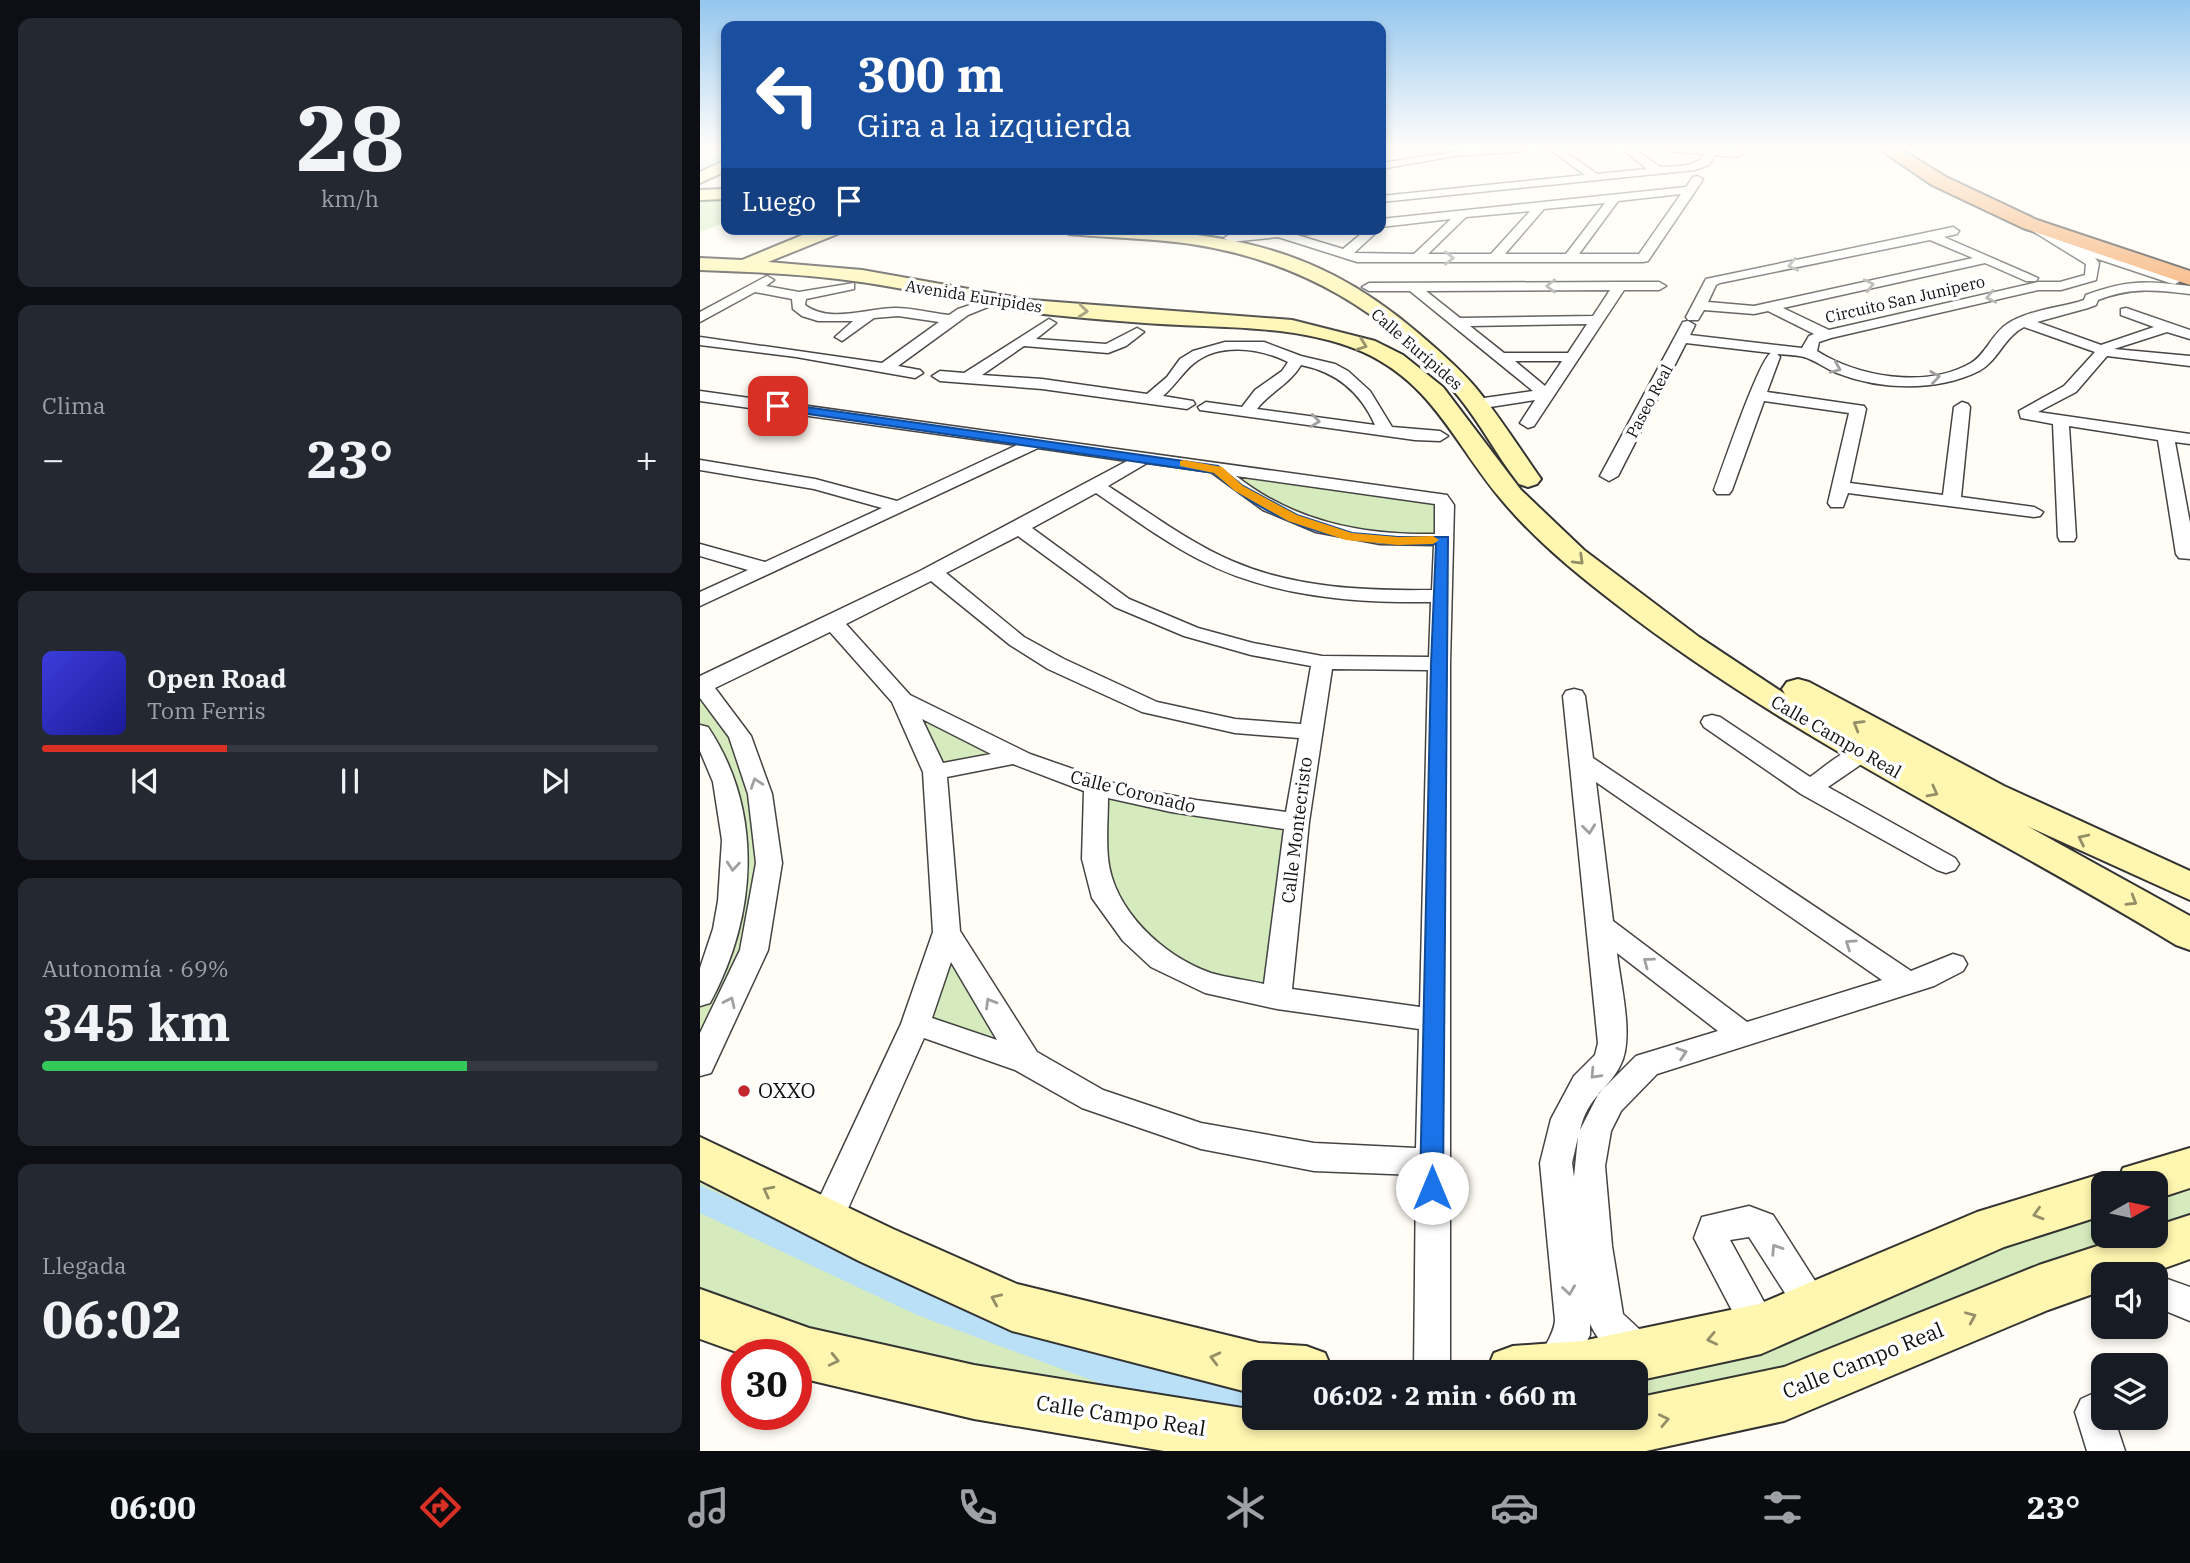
<!DOCTYPE html>
<html lang="es">
<head>
<meta charset="utf-8">
<style>
  body { margin:0; font-family:"IBM Plex Serif",serif; background:#242831; color:#f1f3f6; height:100vh; display:flex; flex-direction:column; font-size:26px; white-space:nowrap }
  * { box-sizing:border-box; margin:0 }
  p { font-size:23px; color:#9ea1a6 }
  .icon { flex:none; width:38px; height:38px; fill:none; stroke:currentColor; stroke-width:2; stroke-linecap:round; stroke-linejoin:round }
  .map { position:relative; flex:1; overflow:hidden }
  .details { display:flex; flex-direction:column; gap:18px; padding:18px; background:#0d0f14; width:700px }
  .details>* { flex:none }
  .top-card { position:absolute; left:21px; top:21px; width:665px; height:214px; border-radius:14px; box-shadow:0 4px 10px #0003; background:#1a4fa0; color:#fff; overflow:hidden }
  .needle { width:46px; rotate:81deg }
  .buttons { position:absolute; left:1391px; top:1171px; display:grid; gap:14px }
  .buttons a { display:grid; place-items:center; width:77px; height:77px; border-radius:14px; background:#171b24; box-shadow:0 4px 10px #0003; font-size:35px }
  .speed { position:absolute; left:21px; top:1339px; display:flex; gap:14px; font-size:35px; font-weight:700; text-align:center }
  .speed>* { display:grid; place-content:center; width:91px; height:91px; border-radius:50%; background:#171b24; box-shadow:0 4px 10px #0003; line-height:1 }
  .speed .limit { border:10px solid #d22; background:#fff; color:#111 }
  .pin { position:absolute; display:grid; place-items:center; width:60px; height:60px; color:#fff; margin:-30px; border-radius:14px; box-shadow:0 4px 10px #0006 }
  .me { position:absolute; width:77px; margin:-38px; rotate:0deg; stroke-linejoin:round; filter:drop-shadow(0 0 5px #0008) }
  .turn { display:flex; align-items:center; gap:24px; height:147px; padding:0 21px; font-size:32px }
  .turn .icon { width:91px; height:91px; stroke-width:2.5 }
  .turn b { display:block; font-size:49px; line-height:60px }
  .then { display:flex; align-items:center; height:66px; padding:0 21px; background:#0003; gap:14px; font-size:26px }
  .big { font-size:52px; font-weight:700; line-height:1.1 }
  .details .card { flex:1; display:flex; flex-direction:column; justify-content:center; gap:10px; min-width:0; padding:0 24px; border-radius:14px; background:#242831 }
  .details .dial { align-items:center; gap:0 }
  .dial b { font-size:91px; line-height:1 }
  .song { display:flex; align-items:center; gap:21px }
  .cover { width:84px; height:84px; border-radius:10px; background:linear-gradient(135deg,hsl(240 70% 55%),hsl(240 70% 35%)) }
  .played { height:7px; border-radius:4px; background:linear-gradient(90deg,#d93025 30%,#363941 30%) }
  .keys { display:flex; justify-content:space-around; direction:ltr }
  .heat { display:flex; justify-content:space-between; align-items:center; font-size:38px; direction:ltr }
  .charge { height:10px; border-radius:5px; background:linear-gradient(90deg,#34c759 69%,#363941 0) }
  .trip { position:absolute; left:542px; top:1360px; width:406px; height:70px; border-radius:14px; background:#171b24; box-shadow:0 4px 10px #0003; font-weight:700; line-height:70px; text-align:center }
  .dock { display:flex; height:112px; justify-content:space-around; align-items:center; background:#090b0e; color:#9ea1a6 }
  .dock .icon { width:49px; height:49px }
  .dock .on { color:#d93025 }
  .dock b { font-size:32px; color:#f1f3f6 }
  main { display:flex; flex:1; min-height:0 }
  .map>svg:first-child { display:block }
  .green { fill:#d5ebbd }
  .lines { fill:none; stroke-linecap:round; stroke-linejoin:round }
  .canal { fill:#b9e0f7; fill-rule:evenodd }
  .street-casing { stroke:#444; stroke-width:3 }
  .secondary-casing { stroke:#333; stroke-width:4 }
  .highway-casing { stroke:#222; stroke-width:4 }
  .street { fill:#fff; fill-rule:evenodd }
  .secondary { fill:#fff6b0; fill-rule:evenodd }
  .highway { fill:#f5a25d; fill-rule:evenodd }
  .oneway { stroke:#a0a0a0 }
  .oneway2 { stroke:#948f68 }
  .route { fill:#1a73e8; stroke:#114b97; stroke-width:2 }
  .slow { fill:#f59e0b }
  .poi-dot { fill:#c4262e; stroke:#fff; stroke-width:2.5 }
  .labels { text-anchor:middle; stroke-width:7; stroke-linejoin:round; paint-order:stroke }
  .far-street-label { font-size:16px; fill:#111; stroke:#fff }
  .street-label { font-size:18px; fill:#111; stroke:#fff }
  .near-poi-label { font-size:21px; fill:#111; stroke:#fff; text-anchor:start }
  .near-street-label { font-size:21px; fill:#111; stroke:#fff }
</style>
</head>
<body>
<main>
<section class="details">
<div class="card dial"><b>28</b><p>km/h</p></div>
<div class="card"><p>Clima</p>
<div class="heat"><a>−</a><b class="big">23°</b><a>+</a></div>
</div>
<div class="card">
<div class="song"><i class="cover"></i><div><b>Open Road</b><p>Tom Ferris</p></div></div>
<div class="played"></div>
<div class="keys"><svg class="icon" aria-label="previous" viewBox="0 0 24 24"><path d="M18 5L8 12l10 7zM5 5v14"/></svg><svg class="icon" aria-label="pause" viewBox="0 0 24 24"><path d="M8 5v14M16 5v14"/></svg><svg class="icon" aria-label="next" viewBox="0 0 24 24"><path d="M6 5l10 7-10 7zM19 5v14"/></svg></div>
</div>
<div class="card"><p>Autonomía · 69%</p><b class="big">345 km</b><div class="charge"></div></div>
<div class="card"><p>Llegada</p><b class="big">06:02</b></div>
</section>
<div class="map">
<svg width="1490" height="1451" viewBox="0 0 1490 1451">
  <rect width="100%" height="100%" fill="#fffdf5"/>
  <g class="green">
    <polygon points="0,199 26,200 26,222 0,232"/>
    <polygon points="518,470 741,499 743,539 698,541 592,518"/>
    <polygon points="0,683 60,794 54,950 0,1064 0,995 35,845 0,732"/>
    <polygon points="202,700 313,757 235,772"/>
    <polygon points="396,787 597,822 577,998 505,982 405,898"/>
    <polygon points="247,932 326,1061 216,1024"/>
    <polygon points="0,1157 176,1245 555,1372 555,1418 936,1418 936,1372 882,1367 1403,1194 1404,1236 1456,1236 1456,1183 1490,1168 1490,1237 898,1434 545,1437 0,1314"/>
  </g>
  <g class="lines">
    <g class="canal">
      <polygon points="26,150 26,157 0,170 0,163"/>
      <polygon points="0,1185 225,1288 437,1363 555,1386 555,1418 561,1418 555,1420 437,1397 217,1315 0,1213"/>
    </g>
    <g class="street-casing">
      <g id="street">
        <polygon points="781,148 832,148 827,151 754,156 681,169 681,163"/>
        <path d="M848,148H860L897,174L947,169L921,148H933L960,167C975,166 996,168 1005,154L969,151L964,148C983,148 1027,144 1042,154L1037,157L1015,155L1009,165L995,170L681,202V196L885,175Z"/>
        <path d="M997,176L1003,179L996,190L948,261L943,262H657L578,237L530,242L524,238L530,234L581,229H627L621,233L597,235L643,249L667,229L681,228L654,253L714,254L751,219L681,227V219L986,187L993,177ZM981,194L939,254H879L918,201ZM905,203L866,254H805L844,209ZM830,211L791,254H728L766,217Z"/>
        <path d="M1330,220L1377,245L1482,280L1475,284L1470,283L1395,258L1399,263L1396,280L1361,290H1338L1131,338L1119,342L1117,351C1158,377 1226,389 1271,363C1286,354 1292,334 1307,324C1327,311 1355,308 1378,302L1384,300L1386,295C1428,279 1447,281 1490,286V294C1455,290 1431,287 1398,300L1396,305L1388,308L1337,322L1401,345L1454,327L1421,315V309L1426,308L1490,330V339L1467,332L1414,349L1490,356V366L1407,356L1376,392L1338,412L1490,434V444L1475,442L1490,523V559L1479,558L1476,554L1458,440L1369,426L1376,537L1374,541H1360L1358,537L1353,424L1321,418L1319,411L1364,386L1395,352L1324,327C1304,337 1298,361 1279,371C1237,392 1180,390 1137,373C1126,369 1115,360 1104,357C1096,355 1086,355 1077,354L1080,357L1067,392L1164,406L1166,409L1150,483L1243,495L1254,407L1262,402L1268,404L1270,407L1261,497L1334,507L1343,512L1340,516L1334,517L1148,493L1143,507H1131L1128,503L1149,413L1064,401L1032,490L1029,494H1017L1014,490C1022,469 1059,359 1071,353L986,343L918,476L909,481L900,476L983,322L988,321L995,325L990,335L1102,348L1109,336L1114,334L1068,311L1054,314L1004,310L998,320H988L986,317L1006,279L1253,227L1259,231L1257,234L1244,237L1338,278L1336,281H1326L1285,263L1083,308L1129,330L1338,282H1360L1385,275L1386,264L1326,227V221ZM1230,240L1273,258L1054,306L1008,302L1016,285L1020,283Z"/>
        <path d="M67,276L74,280L66,286L99,292L154,283V289L106,299L105,305C130,324 167,308 195,308C213,308 231,313 249,315L258,309L288,299L293,298L300,302L268,315L198,366L220,370L223,373L215,378L96,357L0,345V337L182,363L239,322L198,316L174,318L142,341L135,337L153,321H118L102,316L93,309L92,299L55,292L0,322V312Z"/>
        <path d="M920,282H959L966,286L959,290H924L834,426L828,428L820,423L835,400L777,409L769,404L777,399L833,391L710,291H669L662,287L669,283ZM910,290L893,316L760,318L726,291ZM887,324L868,353H804L770,326ZM815,361H862L845,386Z"/>
        <path d="M349,319L356,323L336,339L406,344L437,328L444,332L426,346L408,353L324,346L282,375L342,379L447,394L467,377L480,359L493,351L525,342H564L601,356L635,364L648,371L670,391L692,427L740,431L748,436L740,441L715,440L500,410L498,407L506,402L542,407L555,390L582,371L588,362C560,348 519,342 493,364C482,373 475,386 463,396L493,401L495,404L487,409L342,389L240,381L232,376L240,371L264,373ZM601,365C636,372 660,391 675,425L557,409C570,392 590,384 601,365Z"/>
        <path d="M0,391L747,495L754,505L750,664V1372H714L716,1175L614,1171L501,1149L382,1108L315,1070L224,1038L138,1231L126,1235L114,1231L109,1220L201,1024L233,932L223,772L192,702L130,632L15,688L51,736L72,794L82,863L68,950L11,1073L0,1076V1033L40,950L56,863L48,794L29,737L0,698V676L220,571L427,461L338,448L0,606V592L48,570L0,556V544L65,562L182,508L114,489L0,470V460L115,479L197,501L317,445L0,401ZM447,463L511,472L563,510L616,532L680,544L734,545L732,590C665,591 594,588 532,561C488,542 449,512 408,486ZM536,476L735,504V534C661,535 595,522 536,476ZM396,493C430,516 463,541 500,560C571,597 653,603 731,602L729,657L622,656L553,643L498,628L429,599L332,528ZM318,536L415,607L484,636L551,655L611,666L601,724L535,719L457,702L364,659L324,637L246,573ZM231,581L310,645L348,669L442,712L535,733L599,738L586,812L496,800L422,786L330,754L210,695L146,624ZM632,669L728,670L720,1007L592,989L609,822ZM222,719L291,754L243,763ZM313,764L384,791L382,859L392,898L423,941L451,967L505,993L577,1009L719,1029L716,1148L614,1143L501,1123L403,1090L337,1052L260,931L247,777ZM408,798L471,812L584,829L564,984C547,980 528,978 511,973C463,956 413,910 408,858C406,838 408,817 408,798ZM251,962L297,1040L232,1018Z"/>
        <path d="M874,689L882,691L885,696L893,758L1211,971L1253,954L1263,957L1267,964L1263,971L1234,986L957,1074L921,1111L911,1131L905,1166L912,1246L923,1314L951,1340L956,1352L951,1364L938,1370C917,1361 900,1345 890,1324V1335L871,1372H836C836,1354 854,1339 855,1320L840,1163L851,1119L874,1076L895,1055L898,1043L863,696L866,691ZM896,782L1182,980L1047,1022L913,921ZM917,953L1018,1031L936,1056L899,1093L880,1130C888,1096 907,1091 920,1066C935,1039 920,983 917,953ZM878,1137L874,1177L872,1163Z"/>
        <path d="M1012,715L1020,717L1110,777C1126,766 1149,743 1169,749L1173,754L1169,759L1128,787L1255,858L1259,864L1255,870L1246,873L1237,870L1101,794L1004,727L1001,722L1004,717Z"/>
        <path d="M0,725L8,727C64,811 57,916 10,1003L0,1006V968L13,929L18,901L22,840L13,782L0,751Z"/>
        <polygon points="1049,1206 1073,1215 1131,1306 1125,1318 1113,1323 1101,1318 1049,1237 1030,1240 1079,1329 1074,1341 1061,1346 1048,1341 994,1238 1002,1217"/>
        <polygon points="1456,1275 1490,1287 1490,1321 1456,1307"/>
        <polygon points="1394,1393 1404,1397 1404,1418 1414,1418 1425,1451 1387,1451 1375,1412 1381,1399"/>
      </g>
    </g>
    <g class="secondary-casing">
      <g id="secondary">
        <polygon points="26,160 26,171 0,183 0,172"/>
        <polygon points="26,189 26,199 0,200 0,190"/>
        <path d="M117,229H143L140,233L68,262L162,270L330,300L592,320L675,341L703,355L743,387L821,490L884,550L999,637L1085,694L1082,689L1087,682L1098,679L1109,682L1304,786L1490,871V900L1327,826L1490,916V950L1476,945C1288,830 1087,738 912,601C872,570 832,537 800,498C754,443 733,384 663,352C606,327 541,328 480,325C437,323 395,319 353,315C288,308 225,291 161,282C107,274 54,272 0,270V258L42,260Z"/>
        <path d="M360,229C503,229 605,236 718,333C738,350 759,368 776,388C799,416 820,449 841,479L837,484L828,487L819,484C797,456 781,424 758,396C689,313 599,260 491,244C451,238 410,238 369,234Z"/>
        <polygon points="0,1137 193,1229 317,1284 559,1343 606,1346 625,1353 633,1372 555,1372 555,1394 312,1331 159,1261 0,1180"/>
        <polygon points="1490,1148 1490,1188 1456,1199 1456,1183 1404,1183 1404,1215 1304,1247 1061,1354 936,1381 936,1372 786,1372 794,1353 813,1346 882,1341 1059,1304 1277,1212 1404,1173 1419,1178 1423,1168"/>
        <polygon points="1490,1215 1490,1259 1448,1274 1404,1274 1404,1290 1348,1310 1084,1421 946,1451 464,1451 274,1419 109,1380 96,1375 96,1354 42,1354 0,1339 0,1289 109,1328 274,1365 555,1410 555,1418 672,1418 729,1421 771,1418 936,1418 936,1398 1084,1367 1339,1265 1428,1236 1456,1236 1456,1226"/>
      </g>
    </g>
    <g class="highway-casing">
      <polygon id="highway" points="1178,148 1199,148 1246,177 1337,220 1490,271 1490,285 1323,228 1232,185"/>
    </g>
    <use href="#street" class="street"/>
    <use href="#secondary" class="secondary"/>
    <use href="#highway" class="highway"/>
  </g>
  <defs><path id="oneway-chevron" d="M-2-3.5L2.5 0L-2 3.5" fill="none" stroke-width="1.6" stroke-linecap="round" stroke-linejoin="round" transform="scale(1.75)"/></defs>
  <g class="oneway">
    <use href="#oneway-chevron" transform="translate(749 258)"/>
    <use href="#oneway-chevron" transform="translate(1093 265) rotate(168)"/>
    <use href="#oneway-chevron" transform="translate(1169 285) rotate(-13)"/>
    <use href="#oneway-chevron" transform="translate(851 286) rotate(180)"/>
    <use href="#oneway-chevron" transform="translate(1291 297) rotate(167)"/>
    <use href="#oneway-chevron" transform="translate(1136 368) rotate(23)"/>
    <use href="#oneway-chevron" transform="translate(1235 377) rotate(-8)"/>
    <use href="#oneway-chevron" transform="translate(615 421) rotate(7)"/>
    <use href="#oneway-chevron" transform="translate(56 783) rotate(-109)"/>
    <use href="#oneway-chevron" transform="translate(889 829) rotate(83)"/>
    <use href="#oneway-chevron" transform="translate(33 866) rotate(95)"/>
    <use href="#oneway-chevron" transform="translate(1150 944) rotate(-146)"/>
    <use href="#oneway-chevron" transform="translate(948 962) rotate(-143)"/>
    <use href="#oneway-chevron" transform="translate(30 1002) rotate(-65)"/>
    <use href="#oneway-chevron" transform="translate(290 1003) rotate(-121)"/>
    <use href="#oneway-chevron" transform="translate(982 1053) rotate(-18)"/>
    <use href="#oneway-chevron" transform="translate(895 1074) rotate(133)"/>
    <use href="#oneway-chevron" transform="translate(1076 1249) rotate(-123)"/>
    <use href="#oneway-chevron" transform="translate(869 1290) rotate(82)"/>
  </g>
  <g class="oneway2">
    <use href="#oneway-chevron" transform="translate(383 311) rotate(5)"/>
    <use href="#oneway-chevron" transform="translate(662 345) rotate(20)"/>
    <use href="#oneway-chevron" transform="translate(879 560) rotate(44)"/>
    <use href="#oneway-chevron" transform="translate(1158 725) rotate(-149)"/>
    <use href="#oneway-chevron" transform="translate(1233 792) rotate(28)"/>
    <use href="#oneway-chevron" transform="translate(1383 839) rotate(-154)"/>
    <use href="#oneway-chevron" transform="translate(1432 901) rotate(31)"/>
    <use href="#oneway-chevron" transform="translate(68 1191) rotate(-153)"/>
    <use href="#oneway-chevron" transform="translate(1338 1214) rotate(163)"/>
    <use href="#oneway-chevron" transform="translate(296 1299) rotate(-156)"/>
    <use href="#oneway-chevron" transform="translate(1271 1317) rotate(-23)"/>
    <use href="#oneway-chevron" transform="translate(1012 1339) rotate(168)"/>
    <use href="#oneway-chevron" transform="translate(515 1358) rotate(-166)"/>
    <use href="#oneway-chevron" transform="translate(134 1360) rotate(13)"/>
    <use href="#oneway-chevron" transform="translate(964 1420) rotate(-12)"/>
  </g>
  <linearGradient id="sky" x2="0" y2="1"><stop stop-color="#95c6ee"/><stop offset="0.42" stop-color="#fffefa"/><stop offset="1" stop-color="#fffefa" stop-opacity="0"/></linearGradient>
  <rect width="1490" height="351" fill="url(#sky)"/>
  <path class="route" d="M78,403L518,466L543,486L597,515L652,533L698,537H748L743,1188L740,1195L732,1198L724,1195L720,1188L731,664L736,544C652,547 578,530 514,473L74,409L72,406Z"/>
  <polygon class="slow" points="484,460 522,467 543,486 597,515 652,533 698,537 733,536 739,540 733,544 698,545 646,540 588,521 535,491 514,473 480,466 480,461"/>
  <circle class="poi-dot" cx="44" cy="1091" r="7"/>
  <g class="labels">
    <g class="far-street-label">
      <text transform="translate(274 296) rotate(9)" y="6">Avenida Euripides</text>
      <text transform="translate(1205 299) rotate(-13)" y="6">Circuito San Junipero</text>
      <text transform="translate(717 349) rotate(41)" y="6">Calle Eurípides</text>
      <text transform="translate(949 401) rotate(-62)" y="6">Paseo Real</text>
    </g>
    <g class="street-label">
      <text transform="translate(1136 737) rotate(30)" y="6">Calle Campo Real</text>
      <text transform="translate(433 792) rotate(14)" y="6">Calle Coronado</text>
      <text transform="translate(597 830) rotate(-83)" y="6">Calle Montecristo</text>
    </g>
    <g class="near-poi-label">
      <text x="58" y="1098">OXXO</text>
    </g>
    <g class="near-street-label">
      <text transform="translate(1163 1361) rotate(-22)" y="7">Calle Campo Real</text>
      <text transform="translate(421 1416) rotate(9)" y="7">Calle Campo Real</text>
    </g>
  </g>
</svg>
<div class="buttons">
<a><svg class="needle" viewBox="-14 -14 28 28"><path d="M0-13l5 13h-10z" fill="#e53935"/><path d="M0 13l5-13h-10z" fill="#9ea1a6"/></svg></a>
<a><svg class="icon" aria-label="sound" viewBox="0 0 24 24"><path d="M4 9h4l5-4v14l-5-4H4zM17 9q2 3 0 6"/></svg></a>
<a><svg class="icon" aria-label="layers" viewBox="0 0 24 24"><path d="M12 4l9 5-9 5-9-5zM3 14l9 5 9-5"/></svg></a>
</div>
<div class="speed"><div class="limit">30</div></div>
<div class="pin" style="left:78px;top:406px;background:#d93025"><svg class="icon" aria-label="arrive" viewBox="0 0 24 24"><path d="M6 21V4h12l-3 4 3 4H6"/></svg></div>
<svg class="me" style="left:732px;top:1188px" viewBox="-20 -20 40 40"><circle r="19" fill="#fff"/><path d="M0-13L10 11 0 6-10 11z" fill="#1a73e8"/></svg>
<div class="trip">06:02 · 2 min · 660 m</div>
<div class="top-card">
<div class="turn"><svg class="icon" aria-label="left" viewBox="0 0 24 24"><path d="M17 20v-9H6M10 6l-5 5 5 5"/></svg><div><b>300 m</b>Gira a la izquierda</div></div>
<div class="then">Luego<svg class="icon" aria-label="arrive" viewBox="0 0 24 24"><path d="M6 21V4h12l-3 4 3 4H6"/></svg></div>
</div>
</div>
</main>
<nav class="dock">
<b>06:00</b>
<svg class="icon on" aria-label="directions" viewBox="0 0 24 24"><path d="M12 3l9 9-9 9-9-9zM9 14v-3h6M13 9l2 2-2 2"/></svg>
<svg class="icon" aria-label="music" viewBox="0 0 24 24"><path d="M9 18V5l10-2v13"/><circle cx="6" cy="18" r="3"/><circle cx="16" cy="16" r="3"/></svg>
<svg class="icon" aria-label="phone" viewBox="0 0 24 24"><path d="M5 4h4l2 5-3 2q2 4 5 5l2-3 5 2v4C11 20 4 13 5 4z"/></svg>
<svg class="icon" aria-label="climate" viewBox="0 0 24 24"><path d="M12 3v18M4 7l16 10M4 17L20 7"/></svg>
<svg class="icon" aria-label="car" viewBox="0 0 24 24"><path d="M5 17H2v-5l4-1 3-4h7l3 4 3 1v5h-3M9 17h6M6 11h13"/><circle cx="7" cy="17" r="2"/><circle cx="17" cy="17" r="2"/></svg>
<svg class="icon" aria-label="filters" viewBox="0 0 24 24"><path d="M4 7h16M4 17h16"/><circle cx="9" cy="7" r="2"/><circle cx="15" cy="17" r="2"/></svg>
<b>23°</b>
</nav>
</body>
</html>
